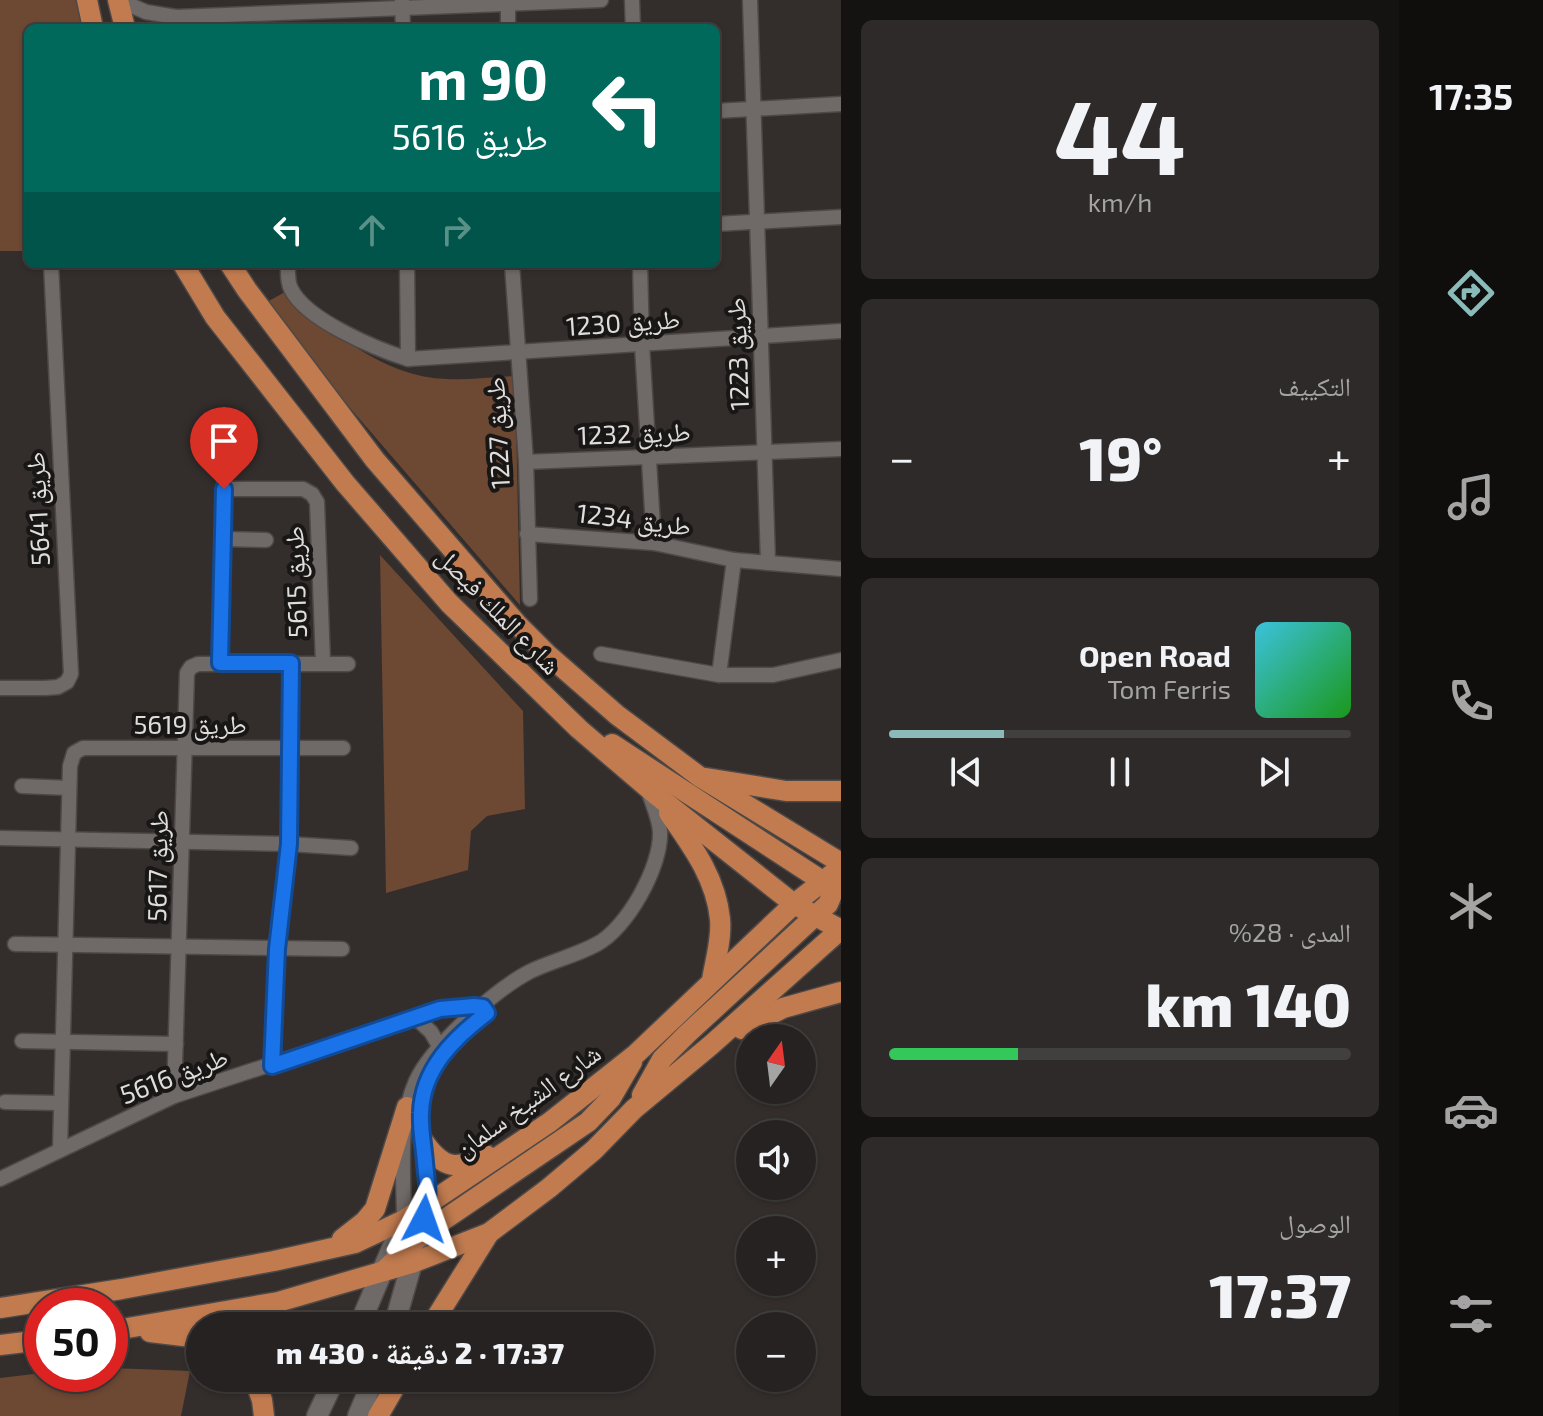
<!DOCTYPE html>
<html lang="ar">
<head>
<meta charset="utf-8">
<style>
  body { margin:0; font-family:"Exo 2","Noto Naskh Arabic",sans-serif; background:#2e2a2a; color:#f1f3f6; direction:rtl; height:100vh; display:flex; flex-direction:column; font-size:30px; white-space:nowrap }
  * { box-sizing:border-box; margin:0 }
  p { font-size:26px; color:#a4a4a5 }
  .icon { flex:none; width:44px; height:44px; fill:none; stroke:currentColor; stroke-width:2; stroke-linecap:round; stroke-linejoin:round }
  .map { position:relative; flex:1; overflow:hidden; direction:ltr }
  .panel { display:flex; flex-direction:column; gap:20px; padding:20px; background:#151312; width:558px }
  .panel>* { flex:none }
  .guide { position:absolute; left:24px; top:24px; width:696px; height:244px; border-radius:12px; box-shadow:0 2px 6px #0004,0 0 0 2px #423f3f; direction:rtl; background:#00695c; color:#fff; overflow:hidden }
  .needle { width:52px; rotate:14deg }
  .tools { position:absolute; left:736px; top:1024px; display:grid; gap:16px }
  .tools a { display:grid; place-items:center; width:80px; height:80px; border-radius:50%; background:#262221; box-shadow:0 2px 6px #0004,0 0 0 2px #423f3f; font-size:40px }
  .speed { position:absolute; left:24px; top:1288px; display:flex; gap:16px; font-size:40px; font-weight:700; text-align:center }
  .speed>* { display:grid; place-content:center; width:104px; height:104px; border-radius:50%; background:#262221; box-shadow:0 2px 6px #0004,0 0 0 2px #423f3f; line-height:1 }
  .speed .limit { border:12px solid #d22; background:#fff; color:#111 }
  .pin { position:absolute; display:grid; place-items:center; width:68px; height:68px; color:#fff; margin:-82px -34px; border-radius:50% 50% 50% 0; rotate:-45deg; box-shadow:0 0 8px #0007 }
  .pin .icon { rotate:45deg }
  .me { position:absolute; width:88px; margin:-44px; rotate:4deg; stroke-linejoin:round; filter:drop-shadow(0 0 6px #0008) }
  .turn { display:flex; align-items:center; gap:28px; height:168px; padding:0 40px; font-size:36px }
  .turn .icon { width:104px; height:104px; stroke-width:2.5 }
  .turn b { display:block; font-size:56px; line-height:68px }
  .lanes { display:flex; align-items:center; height:76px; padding:0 40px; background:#0003; justify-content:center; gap:40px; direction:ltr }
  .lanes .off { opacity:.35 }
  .big { font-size:60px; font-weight:800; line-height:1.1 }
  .panel .tile { flex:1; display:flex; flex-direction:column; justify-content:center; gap:12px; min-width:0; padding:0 28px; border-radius:12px; background:#2e2a2a }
  .panel .dial { align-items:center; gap:0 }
  .dial b { font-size:104px; line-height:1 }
  .song { display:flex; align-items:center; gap:24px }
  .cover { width:96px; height:96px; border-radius:12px; background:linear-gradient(135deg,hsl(190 70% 55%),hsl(120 70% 35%)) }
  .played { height:8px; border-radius:4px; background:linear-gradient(90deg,#8bbbb9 25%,#423f3f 25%) }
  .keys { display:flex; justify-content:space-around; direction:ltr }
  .heat { display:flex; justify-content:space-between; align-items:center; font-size:44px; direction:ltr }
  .charge { height:12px; border-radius:6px; background:linear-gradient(90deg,#34c759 28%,#423f3f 0) }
  .trip { position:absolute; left:186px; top:1312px; width:468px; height:80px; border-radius:40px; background:#262221; box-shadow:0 2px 6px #0004,0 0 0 2px #423f3f; font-weight:800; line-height:80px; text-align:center; direction:rtl }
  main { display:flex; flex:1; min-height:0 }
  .dock { display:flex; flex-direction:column; width:144px; justify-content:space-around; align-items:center; background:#0f0e0d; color:#a4a4a5 }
  .dock .icon { width:56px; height:56px }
  .dock .selected { color:#8bbbb9 }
  .dock b { font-size:36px; color:#f1f3f6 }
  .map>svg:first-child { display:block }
  .green { fill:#6d4833 }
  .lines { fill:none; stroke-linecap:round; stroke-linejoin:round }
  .street-casing { stroke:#4e4947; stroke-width:17 }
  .secondary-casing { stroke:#4e4947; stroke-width:23 }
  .primary-casing { stroke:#4e4947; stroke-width:23 }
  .street { stroke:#6f6a67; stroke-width:14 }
  .secondary { stroke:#6f6a67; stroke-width:20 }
  .primary { stroke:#c17b4f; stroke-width:20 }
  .route-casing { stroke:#114b97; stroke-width:20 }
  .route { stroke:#1a73e8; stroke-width:14 }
  .labels { text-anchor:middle; stroke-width:8; stroke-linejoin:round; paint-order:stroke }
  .street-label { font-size:26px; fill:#dfdcda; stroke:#191716 }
</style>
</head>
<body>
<main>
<nav class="dock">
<b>17:35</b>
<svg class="icon selected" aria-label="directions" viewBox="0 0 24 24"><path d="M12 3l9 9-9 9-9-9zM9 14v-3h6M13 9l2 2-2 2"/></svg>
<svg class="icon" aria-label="music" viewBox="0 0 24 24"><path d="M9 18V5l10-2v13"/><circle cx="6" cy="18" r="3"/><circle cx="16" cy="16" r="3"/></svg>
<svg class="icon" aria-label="phone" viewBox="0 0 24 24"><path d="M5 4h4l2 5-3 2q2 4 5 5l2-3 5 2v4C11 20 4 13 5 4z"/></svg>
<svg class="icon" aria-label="climate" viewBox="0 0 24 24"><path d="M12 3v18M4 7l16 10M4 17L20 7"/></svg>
<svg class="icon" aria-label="car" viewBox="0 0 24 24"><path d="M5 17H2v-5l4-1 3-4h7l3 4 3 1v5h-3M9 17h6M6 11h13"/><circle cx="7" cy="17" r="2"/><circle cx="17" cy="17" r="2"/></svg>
<svg class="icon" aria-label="filters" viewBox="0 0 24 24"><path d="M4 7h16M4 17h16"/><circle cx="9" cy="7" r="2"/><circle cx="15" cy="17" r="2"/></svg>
</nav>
<section class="panel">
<div class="tile dial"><b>44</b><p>km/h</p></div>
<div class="tile"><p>التكييف</p>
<div class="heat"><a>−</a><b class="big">19°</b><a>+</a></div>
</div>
<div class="tile">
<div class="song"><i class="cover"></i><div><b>Open Road</b><p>Tom Ferris</p></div></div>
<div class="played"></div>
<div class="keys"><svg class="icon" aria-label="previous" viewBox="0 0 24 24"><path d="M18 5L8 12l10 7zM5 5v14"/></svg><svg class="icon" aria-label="pause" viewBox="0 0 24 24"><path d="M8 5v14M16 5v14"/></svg><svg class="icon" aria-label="next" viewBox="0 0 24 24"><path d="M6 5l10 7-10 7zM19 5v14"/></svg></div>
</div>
<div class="tile"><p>المدى · 28%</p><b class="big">140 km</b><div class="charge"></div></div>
<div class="tile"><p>الوصول</p><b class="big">17:37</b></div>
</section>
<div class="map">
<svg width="841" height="1416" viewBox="0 0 841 1416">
  <rect width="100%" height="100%" fill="#332e2c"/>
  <g class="green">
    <polygon points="0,0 79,0 83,28 28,28 28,251 0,251"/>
    <path d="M285,292C330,330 384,378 447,379C469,380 493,377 515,376L520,605L300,350L267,302Z"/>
    <polygon points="380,555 523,711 525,809 487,816 471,831 468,870 386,893"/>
    <polygon points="110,1368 190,1371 181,1416 0,1416 0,1378 42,1373 110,1374"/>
  </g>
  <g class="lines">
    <g class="street-casing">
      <g id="street">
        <polyline points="119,0 146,12 176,17 601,0"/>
        <polyline points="402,0 403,28"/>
        <polyline points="508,0 508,28"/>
        <polyline points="632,0 633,28"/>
        <polyline points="750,0 768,562"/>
        <polyline points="716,111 841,104"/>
        <polyline points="716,224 841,217"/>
        <path d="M288,264C288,272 287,281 291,289C306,320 376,349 408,359L841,331"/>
        <polyline points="407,264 408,359"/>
        <polyline points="512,264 526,462 530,599"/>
        <polyline points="640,264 642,345 654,543"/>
        <polyline points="526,462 841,449"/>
        <polyline points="224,489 303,489 312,494 317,502 323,663"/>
        <polyline points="527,534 654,543 734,560 841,569"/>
        <polyline points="223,539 266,540"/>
        <polyline points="601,654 719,675 773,675 841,660"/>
        <polyline points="220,663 225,452"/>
        <polyline points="719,675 734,560"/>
        <polyline points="0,688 45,688 58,687 67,682 71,674 51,264"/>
        <polyline points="22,786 69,788"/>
        <polyline points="0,838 289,844 351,848"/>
        <polyline points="15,944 342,949"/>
        <polyline points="416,1018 431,1032 442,1051"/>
        <polyline points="22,1041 176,1044"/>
        <polyline points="272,1066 277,949 289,844 291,663"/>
        <polyline points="174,1096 187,673 191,667 198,664 348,664"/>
        <polyline points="5,1102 59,1103"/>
        <polyline points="60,1150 70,766 74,753 83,748 343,748"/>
        <polyline points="0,1179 174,1096 440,1009 474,1006 485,1010"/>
        <path d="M429,1203C425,1161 411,1104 434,1066"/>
        <path d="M404,1220C404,1175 397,1123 416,1081C432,1046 495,990 529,972C551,961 575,956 597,944C627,928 662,866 660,831C659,818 652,803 648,790"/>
      </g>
    </g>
    <g class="secondary-casing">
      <g id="secondary">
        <polyline points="359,1326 404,1220"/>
        <polyline points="394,1326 429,1203"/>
        <polyline points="317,1416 335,1378"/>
        <polyline points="358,1416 374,1378"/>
      </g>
    </g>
    <g class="primary-casing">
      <g id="primary">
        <polyline points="87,0 93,28"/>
        <polyline points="118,0 125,28"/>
        <polyline points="183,264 215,317 345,483 449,603 579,729 655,794 794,904 841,930"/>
        <polyline points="230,264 247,290 375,460 518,625 547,654 617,715 700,777 841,863"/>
        <polyline points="612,744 833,888"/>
        <polyline points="706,778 786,791 841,791"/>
        <path d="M669,813C692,846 716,878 720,919C722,939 715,961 712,980"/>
        <polyline points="742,1029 783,1008 841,992"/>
        <polyline points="642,1095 662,1059 687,1034 828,904 841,873"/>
        <path d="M424,1142C443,1169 457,1171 486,1155"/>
        <polyline points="342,1239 365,1221 375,1209 407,1107"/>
        <polyline points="384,1271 420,1236 588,1122 611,1098 632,1062"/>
        <polyline points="0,1308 122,1289 274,1261 355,1243 404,1220 550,1122 636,1054 794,904 841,867"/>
        <polyline points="431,1326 489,1233"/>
        <polyline points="110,1331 278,1302 412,1263 489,1233 549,1188 594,1150 634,1109 711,1045 841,929"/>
        <polyline points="150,1332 200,1338"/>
        <polyline points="0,1345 42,1340"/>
        <polyline points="254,1378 262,1400 264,1416"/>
        <polyline points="378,1416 400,1378"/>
      </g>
    </g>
    <use href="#street" class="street"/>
    <use href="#secondary" class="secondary"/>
    <use href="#primary" class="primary"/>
  </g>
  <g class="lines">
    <g class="route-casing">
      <path id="route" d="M224,489L220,663H291L289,844L277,949L272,1066L440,1009L474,1006L483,1007L487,1013C454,1038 422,1069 421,1113C420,1130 424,1147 425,1163C427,1183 430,1200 424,1219"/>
    </g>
    <use href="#route" class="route"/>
  </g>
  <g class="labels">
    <g class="street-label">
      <text transform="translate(623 323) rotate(-4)" y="9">طريق 1230</text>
      <text transform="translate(738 354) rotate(-92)" y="9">طريق 1223</text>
      <text transform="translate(498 433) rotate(-93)" y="9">طريق 1227</text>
      <text transform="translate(634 434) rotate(-2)" y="9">طريق 1232</text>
      <text transform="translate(38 509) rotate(-93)" y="9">طريق 5641</text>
      <text transform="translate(634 520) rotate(7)" y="9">طريق 1234</text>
      <text transform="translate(296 582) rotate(-92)" y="9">طريق 5615</text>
      <text transform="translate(498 611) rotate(46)" y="9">شارع الملك فيصل</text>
      <text x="190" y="734">طريق 5619</text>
      <text transform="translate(158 866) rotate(-89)" y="9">طريق 5617</text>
      <text transform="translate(174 1076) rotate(-21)" y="9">طريق 5616</text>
      <text transform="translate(528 1101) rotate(-36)" y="9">شارع الشيخ سلمان</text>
    </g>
  </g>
</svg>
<div class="tools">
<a><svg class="needle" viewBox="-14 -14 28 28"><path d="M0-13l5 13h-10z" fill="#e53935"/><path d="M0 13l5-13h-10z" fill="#a4a4a5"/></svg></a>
<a><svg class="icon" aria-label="sound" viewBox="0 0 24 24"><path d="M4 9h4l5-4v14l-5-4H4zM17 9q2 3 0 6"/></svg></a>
<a>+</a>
<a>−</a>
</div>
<div class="speed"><div class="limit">50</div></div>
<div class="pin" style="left:224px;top:489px;background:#d93025"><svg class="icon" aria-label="arrive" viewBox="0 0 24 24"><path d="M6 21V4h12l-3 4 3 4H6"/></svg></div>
<svg class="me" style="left:424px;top:1219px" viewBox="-20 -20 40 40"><path d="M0-17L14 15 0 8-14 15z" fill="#1a73e8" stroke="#fff" stroke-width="4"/></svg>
<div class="trip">17:37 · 2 دقيقة · 430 m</div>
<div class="guide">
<div class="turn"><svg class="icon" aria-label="left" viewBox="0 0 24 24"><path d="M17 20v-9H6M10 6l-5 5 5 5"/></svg><div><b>90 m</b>طريق 5616</div></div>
<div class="lanes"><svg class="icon" aria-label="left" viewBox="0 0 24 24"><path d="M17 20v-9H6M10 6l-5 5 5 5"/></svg><svg class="icon off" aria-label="ahead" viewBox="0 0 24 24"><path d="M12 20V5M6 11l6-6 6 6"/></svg><svg class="icon off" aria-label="right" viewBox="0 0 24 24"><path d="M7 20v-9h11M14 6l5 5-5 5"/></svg></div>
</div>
</div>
</main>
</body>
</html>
